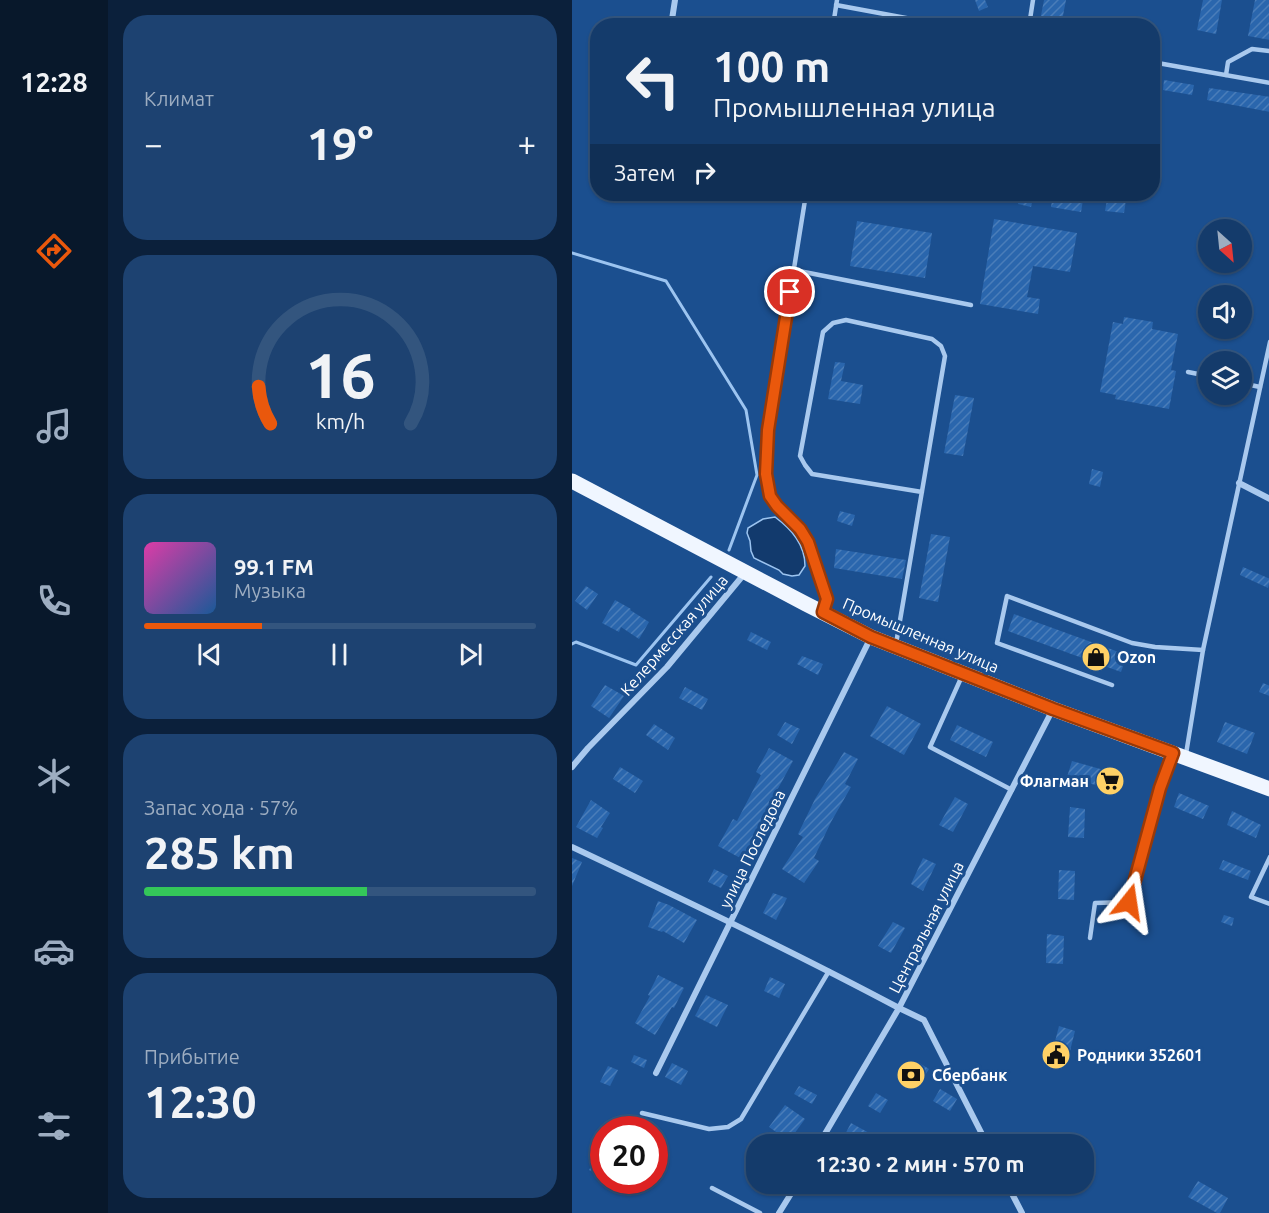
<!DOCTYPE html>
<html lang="ru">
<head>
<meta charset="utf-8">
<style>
  body { margin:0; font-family:Ubuntu,sans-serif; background:#1d4271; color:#f1f3f6; height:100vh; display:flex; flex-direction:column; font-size:22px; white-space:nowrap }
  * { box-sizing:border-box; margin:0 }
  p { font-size:20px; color:#9dadc1 }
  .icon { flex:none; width:33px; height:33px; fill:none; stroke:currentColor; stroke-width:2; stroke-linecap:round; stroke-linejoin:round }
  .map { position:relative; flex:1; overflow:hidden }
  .drawer { display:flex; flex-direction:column; gap:15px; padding:15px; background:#0b203b; width:464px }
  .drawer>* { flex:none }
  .hud { position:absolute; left:18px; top:18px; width:570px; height:183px; border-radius:24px; box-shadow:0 2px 4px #0004,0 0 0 2px #33557e; background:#143b6b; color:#f1f3f6; overflow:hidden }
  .needle { width:39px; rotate:153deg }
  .tools { position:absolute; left:626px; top:219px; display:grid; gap:12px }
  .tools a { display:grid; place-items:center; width:54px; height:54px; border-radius:50%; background:#143b6b; box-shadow:0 2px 4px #0004,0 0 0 2px #33557e; font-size:30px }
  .speed { position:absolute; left:18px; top:1116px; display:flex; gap:12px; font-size:30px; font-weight:700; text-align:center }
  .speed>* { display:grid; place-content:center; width:78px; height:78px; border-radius:50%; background:#143b6b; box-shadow:0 2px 4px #0004,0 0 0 2px #33557e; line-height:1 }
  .speed .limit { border:9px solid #d22; background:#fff; color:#111 }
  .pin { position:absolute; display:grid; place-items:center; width:51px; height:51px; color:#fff; margin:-26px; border:3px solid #fff; border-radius:50%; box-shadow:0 2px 6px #0007 }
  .me { position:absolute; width:66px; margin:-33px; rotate:15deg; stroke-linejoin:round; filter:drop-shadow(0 0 4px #0008) }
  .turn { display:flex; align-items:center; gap:21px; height:126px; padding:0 24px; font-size:27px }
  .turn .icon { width:78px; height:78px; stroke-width:2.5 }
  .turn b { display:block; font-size:42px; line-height:51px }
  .then { display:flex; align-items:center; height:57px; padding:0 24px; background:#0003; gap:12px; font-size:22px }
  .big { font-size:45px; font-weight:700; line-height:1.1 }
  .drawer .tile { flex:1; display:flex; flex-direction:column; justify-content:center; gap:9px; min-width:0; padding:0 21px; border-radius:24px; background:#1d4271 }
  .drawer .dial { align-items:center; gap:0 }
  .dial svg { height:156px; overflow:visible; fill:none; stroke:#33557e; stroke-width:7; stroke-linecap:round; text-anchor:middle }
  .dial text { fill:#f1f3f6; stroke:none }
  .song { display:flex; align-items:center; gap:18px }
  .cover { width:72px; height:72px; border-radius:9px; background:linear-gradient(135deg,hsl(320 70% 55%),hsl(210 70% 35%)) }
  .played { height:6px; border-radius:3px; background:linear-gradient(90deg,#ea580c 30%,#33557e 30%) }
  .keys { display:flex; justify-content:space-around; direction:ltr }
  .heat { display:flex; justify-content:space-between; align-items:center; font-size:33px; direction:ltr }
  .charge { height:9px; border-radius:4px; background:linear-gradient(90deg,#34c759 57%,#33557e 0) }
  .trip { position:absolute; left:174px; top:1134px; width:348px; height:60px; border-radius:24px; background:#143b6b; box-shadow:0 2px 4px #0004,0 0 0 2px #33557e; font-weight:700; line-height:60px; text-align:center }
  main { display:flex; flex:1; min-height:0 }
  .dock { display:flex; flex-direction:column; width:108px; justify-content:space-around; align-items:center; background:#08182b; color:#9dadc1 }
  .dock .icon { width:42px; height:42px }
  .dock .on { color:#ea580c }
  .dock b { font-size:27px; color:#f1f3f6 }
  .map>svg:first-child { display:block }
  .water { fill:#123a6d; stroke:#9cc4f0; stroke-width:1.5 }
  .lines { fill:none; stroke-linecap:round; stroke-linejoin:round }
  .stream { stroke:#9cc4f0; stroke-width:3 }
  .building { fill:url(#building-hatch) }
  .service { stroke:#a9c9ee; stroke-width:4.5 }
  .minor { stroke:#a9c9ee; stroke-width:6 }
  .primary { stroke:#f0f6ff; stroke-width:15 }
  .route-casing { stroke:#983908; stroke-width:15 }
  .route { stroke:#ea580c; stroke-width:10 }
  .labels { text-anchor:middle; stroke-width:6; stroke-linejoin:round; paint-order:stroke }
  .street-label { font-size:16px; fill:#fff; stroke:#1b4f8f }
  .poi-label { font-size:16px; font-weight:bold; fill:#fff; stroke:#1b4f8f; text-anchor:start }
</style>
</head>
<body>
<main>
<nav class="dock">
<b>12:28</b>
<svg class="icon on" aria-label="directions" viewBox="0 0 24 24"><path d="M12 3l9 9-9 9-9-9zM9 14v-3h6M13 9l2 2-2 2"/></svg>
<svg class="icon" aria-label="music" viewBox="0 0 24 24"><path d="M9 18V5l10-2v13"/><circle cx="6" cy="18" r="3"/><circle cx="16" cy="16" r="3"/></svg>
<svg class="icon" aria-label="phone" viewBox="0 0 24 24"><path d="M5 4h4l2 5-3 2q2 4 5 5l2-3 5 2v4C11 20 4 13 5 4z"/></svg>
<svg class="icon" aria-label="climate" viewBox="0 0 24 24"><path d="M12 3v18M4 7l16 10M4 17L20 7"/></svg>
<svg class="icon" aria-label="car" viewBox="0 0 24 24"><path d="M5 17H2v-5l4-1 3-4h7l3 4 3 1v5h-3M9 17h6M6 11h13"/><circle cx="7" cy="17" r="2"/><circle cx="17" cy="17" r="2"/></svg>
<svg class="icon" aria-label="filters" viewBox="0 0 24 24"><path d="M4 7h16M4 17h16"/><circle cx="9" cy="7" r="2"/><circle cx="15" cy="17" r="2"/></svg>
</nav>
<section class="drawer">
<div class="tile"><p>Климат</p>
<div class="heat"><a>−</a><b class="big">19°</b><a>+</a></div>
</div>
<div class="tile dial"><svg viewBox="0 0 100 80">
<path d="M14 69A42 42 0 1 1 86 69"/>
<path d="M14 69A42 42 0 0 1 8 50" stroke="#ea580c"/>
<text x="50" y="56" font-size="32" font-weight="700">16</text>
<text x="50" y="72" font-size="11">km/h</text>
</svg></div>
<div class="tile">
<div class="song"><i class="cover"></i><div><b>99.1 FM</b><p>Музыка</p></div></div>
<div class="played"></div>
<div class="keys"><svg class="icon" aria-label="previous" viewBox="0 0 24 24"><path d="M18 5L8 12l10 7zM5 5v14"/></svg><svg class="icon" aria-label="pause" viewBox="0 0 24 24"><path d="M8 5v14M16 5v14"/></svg><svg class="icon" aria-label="next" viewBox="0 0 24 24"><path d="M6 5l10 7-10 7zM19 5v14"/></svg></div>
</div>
<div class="tile"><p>Запас хода · 57%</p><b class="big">285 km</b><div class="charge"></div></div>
<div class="tile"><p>Прибытие</p><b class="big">12:30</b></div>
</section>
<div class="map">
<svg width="698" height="1213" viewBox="0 0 698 1213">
  <defs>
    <pattern id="building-hatch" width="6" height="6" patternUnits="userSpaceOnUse" patternTransform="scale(1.5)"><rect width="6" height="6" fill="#2a66ad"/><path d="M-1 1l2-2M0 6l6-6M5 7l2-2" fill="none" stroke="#4a7db9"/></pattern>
  </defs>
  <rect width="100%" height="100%" fill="#1b4f8f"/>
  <path class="water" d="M203,517C219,529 233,544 233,566L227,575L220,576L211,574L207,570L182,558L179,551L178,541L175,533L176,528L191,519Z"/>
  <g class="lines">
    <g class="stream">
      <polyline points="0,253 94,281 174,410 185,475 157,550"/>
      <polyline points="0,644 4,642 64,665 139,577"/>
    </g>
  </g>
  <g class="building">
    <polygon points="403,0 413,0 416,7 407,11"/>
    <polygon points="472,0 494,0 489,26 467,26"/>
    <polygon points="631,0 650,0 644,34 625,30"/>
    <polygon points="683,0 698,0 698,40 676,36"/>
    <polygon points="592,80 622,85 620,95 591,90"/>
    <polygon points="637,88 698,97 698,112 635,100"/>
    <polygon points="448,194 462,194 459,207 446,204"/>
    <polygon points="481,194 512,194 509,212 479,207"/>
    <polygon points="536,194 555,194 552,213 533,211"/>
    <polygon points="422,219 505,233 498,272 461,266 455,297 468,299 466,314 408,304"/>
    <polygon points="285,221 360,233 353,278 278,266"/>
    <polygon points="552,317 581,322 580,329 606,334 599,370 604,371 597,409 543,399 544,395 528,392 541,322 551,324"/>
    <polygon points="263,362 273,363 269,381 291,385 288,404 256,399"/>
    <polygon points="383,395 402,398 391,456 372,453"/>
    <polygon points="520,469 531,472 528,487 517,484"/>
    <polygon points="268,511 283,515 280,526 265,521"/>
    <polygon points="359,534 378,537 366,602 347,598"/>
    <polygon points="264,549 334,560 330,579 262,568"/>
    <polygon points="671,567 698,579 696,588 668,575"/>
    <polygon points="14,586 26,594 15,610 3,601"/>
    <polygon points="43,600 59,609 58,610 77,622 67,639 49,627 47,632 30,623"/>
    <polygon points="442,614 555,655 549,672 436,631"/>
    <polygon points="179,632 199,642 195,650 175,640"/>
    <polygon points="230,656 251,664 246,675 225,664"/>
    <polygon points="691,683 698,686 698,696 687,692"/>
    <polygon points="33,685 52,696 37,718 19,706"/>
    <polygon points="113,687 136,699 130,710 107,698"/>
    <polygon points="315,706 349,724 332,755 298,736"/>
    <polygon points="213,722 228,729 220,744 205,735"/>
    <polygon points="653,722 683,733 675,754 645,742"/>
    <polygon points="82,724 103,738 96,750 74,735"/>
    <polygon points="385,725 421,742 414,757 378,740"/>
    <polygon points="197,748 221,761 202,796 206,798 172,860 146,846 161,819 165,821 189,775 184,772"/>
    <polygon points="272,752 286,759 273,784 279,787 259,822 242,858 247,861 232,883 210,869 231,837 226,834 243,799"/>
    <polygon points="500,761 539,772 534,788 495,777"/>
    <polygon points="48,767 71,781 63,793 41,779"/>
    <polygon points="607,793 637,806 631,819 602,807"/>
    <polygon points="383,797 396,804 381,832 367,825"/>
    <polygon points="19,800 38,813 29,827 31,828 25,838 4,827"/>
    <polygon points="498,807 513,809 512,838 496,837"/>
    <polygon points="660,811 689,825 684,838 655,825"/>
    <polygon points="0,858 10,862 0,886"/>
    <polygon points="351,858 364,864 351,891 339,884"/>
    <polygon points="651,860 679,871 676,880 647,869"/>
    <polygon points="142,869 156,876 149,888 136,882"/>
    <polygon points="487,870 503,871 502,900 486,899"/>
    <polygon points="201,893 215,898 204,920 191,913"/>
    <polygon points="86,901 97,905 125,920 112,943 91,931 90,932 76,927"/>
    <polygon points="652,915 662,918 660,926 649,922"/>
    <polygon points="321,922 333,928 319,953 306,946"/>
    <polygon points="475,934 492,936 491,964 474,963"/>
    <polygon points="86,975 112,988 102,1008 100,1007 83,1035 63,1023 78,996 76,995"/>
    <polygon points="198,977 213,984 207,998 192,991"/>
    <polygon points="134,995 156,1005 145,1027 123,1016"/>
    <polygon points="487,1026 503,1031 495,1063 479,1057"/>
    <polygon points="62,1055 75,1060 72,1068 59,1062"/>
    <polygon points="344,1061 357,1069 347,1085 334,1076"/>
    <polygon points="100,1063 116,1071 109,1085 93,1077"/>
    <polygon points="36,1066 46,1070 38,1086 28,1082"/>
    <polygon points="227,1086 245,1095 240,1104 222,1094"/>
    <polygon points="368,1089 385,1099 378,1111 361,1101"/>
    <polygon points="304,1093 316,1100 308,1113 296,1106"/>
    <polygon points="213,1105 233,1119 217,1141 197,1127"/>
    <polygon points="279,1123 299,1134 294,1144 268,1144"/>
    <polygon points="459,1135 465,1144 441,1144"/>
    <polygon points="25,1153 32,1156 32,1177 17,1170"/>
    <polygon points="626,1181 656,1198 648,1213 645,1213 616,1197"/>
  </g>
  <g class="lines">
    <g class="service">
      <polyline points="264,5 377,26"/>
      <polyline points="261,26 265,0"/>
      <polyline points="457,26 461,0"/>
      <polyline points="580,62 698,83"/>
      <polyline points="654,75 656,62 680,49 698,51"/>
      <polyline points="234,194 196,430 194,474 198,496 205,506 228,529 236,542 255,599 252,609"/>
      <polyline points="222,270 399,305"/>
      <polyline points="616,372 636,376"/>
      <polyline points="669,383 688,387"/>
      <polyline points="324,644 373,356 369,346 360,339 274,320 261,323 251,332 228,456 233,465 240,474 350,492"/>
      <polyline points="390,676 358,747 440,790"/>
      <polyline points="540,685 425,643 435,596 560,643 583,647 631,650"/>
      <polyline points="614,754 631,650 698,342"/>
      <polyline points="698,857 679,897 698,904"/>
      <polyline points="518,938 523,903 557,902 588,788 600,755"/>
      <polyline points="70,1113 137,1129 156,1127 169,1119 257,971"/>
      <polyline points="140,1188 188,1213"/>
    </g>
    <g class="minor">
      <polyline points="99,26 103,0"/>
      <polyline points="667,483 698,499"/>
      <polyline points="0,767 16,748 95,667 173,573"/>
      <path d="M0,847C110,899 220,951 327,1008L247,1144"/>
      <polyline points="84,1073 299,637"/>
      <polyline points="415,1144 352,1020 327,1008 481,709"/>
      <polyline points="435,1184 450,1213"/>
      <polyline points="207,1213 225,1184"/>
    </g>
    <polyline class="primary" points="0,481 234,604 299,637 481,709 698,789"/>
  </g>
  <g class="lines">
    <g class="route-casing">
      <polyline id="route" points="218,292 196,430 194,474 198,496 205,506 228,529 236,542 255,599 251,612 299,637 481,709 601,753 588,788 557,902"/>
    </g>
    <use href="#route" class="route"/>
  </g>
  <defs>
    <g id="shop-disc" transform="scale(1.5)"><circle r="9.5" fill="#ffd166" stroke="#1b4f8f"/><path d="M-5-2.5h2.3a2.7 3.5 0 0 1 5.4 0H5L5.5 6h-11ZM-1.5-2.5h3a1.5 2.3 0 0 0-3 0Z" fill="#111"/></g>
    <g id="supermarket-disc" transform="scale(1.5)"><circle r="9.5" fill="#ffd166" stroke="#1b4f8f"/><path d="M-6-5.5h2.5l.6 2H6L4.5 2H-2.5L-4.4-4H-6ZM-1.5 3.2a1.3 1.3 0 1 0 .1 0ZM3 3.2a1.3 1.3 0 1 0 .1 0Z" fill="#111"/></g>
    <g id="civic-disc" transform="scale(1.5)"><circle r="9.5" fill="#ffd166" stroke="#1b4f8f"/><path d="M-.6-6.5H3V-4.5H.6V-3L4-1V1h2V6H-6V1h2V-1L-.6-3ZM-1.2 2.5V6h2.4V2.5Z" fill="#111"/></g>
    <g id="bank-disc" transform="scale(1.5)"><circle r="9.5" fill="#ffd166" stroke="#1b4f8f"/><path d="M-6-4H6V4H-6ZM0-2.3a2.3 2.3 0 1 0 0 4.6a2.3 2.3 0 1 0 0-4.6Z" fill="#111"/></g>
  </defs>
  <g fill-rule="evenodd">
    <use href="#shop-disc" x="524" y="657"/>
    <use href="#supermarket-disc" x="538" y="781"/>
    <use href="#civic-disc" x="484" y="1055"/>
    <use href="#bank-disc" x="339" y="1075"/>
  </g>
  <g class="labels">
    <g class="street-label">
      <text transform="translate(102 635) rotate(-49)" y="6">Келермесская улица</text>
      <text transform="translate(349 635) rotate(23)" y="6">Промышленная улица</text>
      <text transform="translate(180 849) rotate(-64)" y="6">улица Последова</text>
      <text transform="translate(354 927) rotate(-63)" y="6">Центральная улица</text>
    </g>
    <g class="poi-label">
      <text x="545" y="663">Ozon</text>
      <text x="517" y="787" text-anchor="end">Флагман</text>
      <text x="505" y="1061">Родники 352601</text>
      <text x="360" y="1081">Сбербанк</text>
    </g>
  </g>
</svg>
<div class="tools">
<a><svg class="needle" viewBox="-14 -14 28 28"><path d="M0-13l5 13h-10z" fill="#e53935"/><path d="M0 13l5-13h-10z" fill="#9dadc1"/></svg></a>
<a><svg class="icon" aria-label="sound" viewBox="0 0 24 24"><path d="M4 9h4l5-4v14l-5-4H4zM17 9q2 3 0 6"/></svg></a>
<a><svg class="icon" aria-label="layers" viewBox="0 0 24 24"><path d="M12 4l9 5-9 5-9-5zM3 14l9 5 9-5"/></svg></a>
</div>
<div class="speed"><div class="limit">20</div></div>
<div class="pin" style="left:218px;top:292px;background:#d93025"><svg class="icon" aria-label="arrive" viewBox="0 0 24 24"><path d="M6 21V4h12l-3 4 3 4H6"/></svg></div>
<svg class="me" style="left:557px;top:902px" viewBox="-20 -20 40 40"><path d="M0-17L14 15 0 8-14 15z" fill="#ea580c" stroke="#fff" stroke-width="4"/></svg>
<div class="trip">12:30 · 2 мин · 570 m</div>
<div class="hud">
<div class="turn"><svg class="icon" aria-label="left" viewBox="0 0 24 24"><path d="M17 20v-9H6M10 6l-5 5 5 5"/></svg><div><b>100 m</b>Промышленная улица</div></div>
<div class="then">Затем<svg class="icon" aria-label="right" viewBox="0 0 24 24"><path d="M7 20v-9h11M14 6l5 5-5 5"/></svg></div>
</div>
</div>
</main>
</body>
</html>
